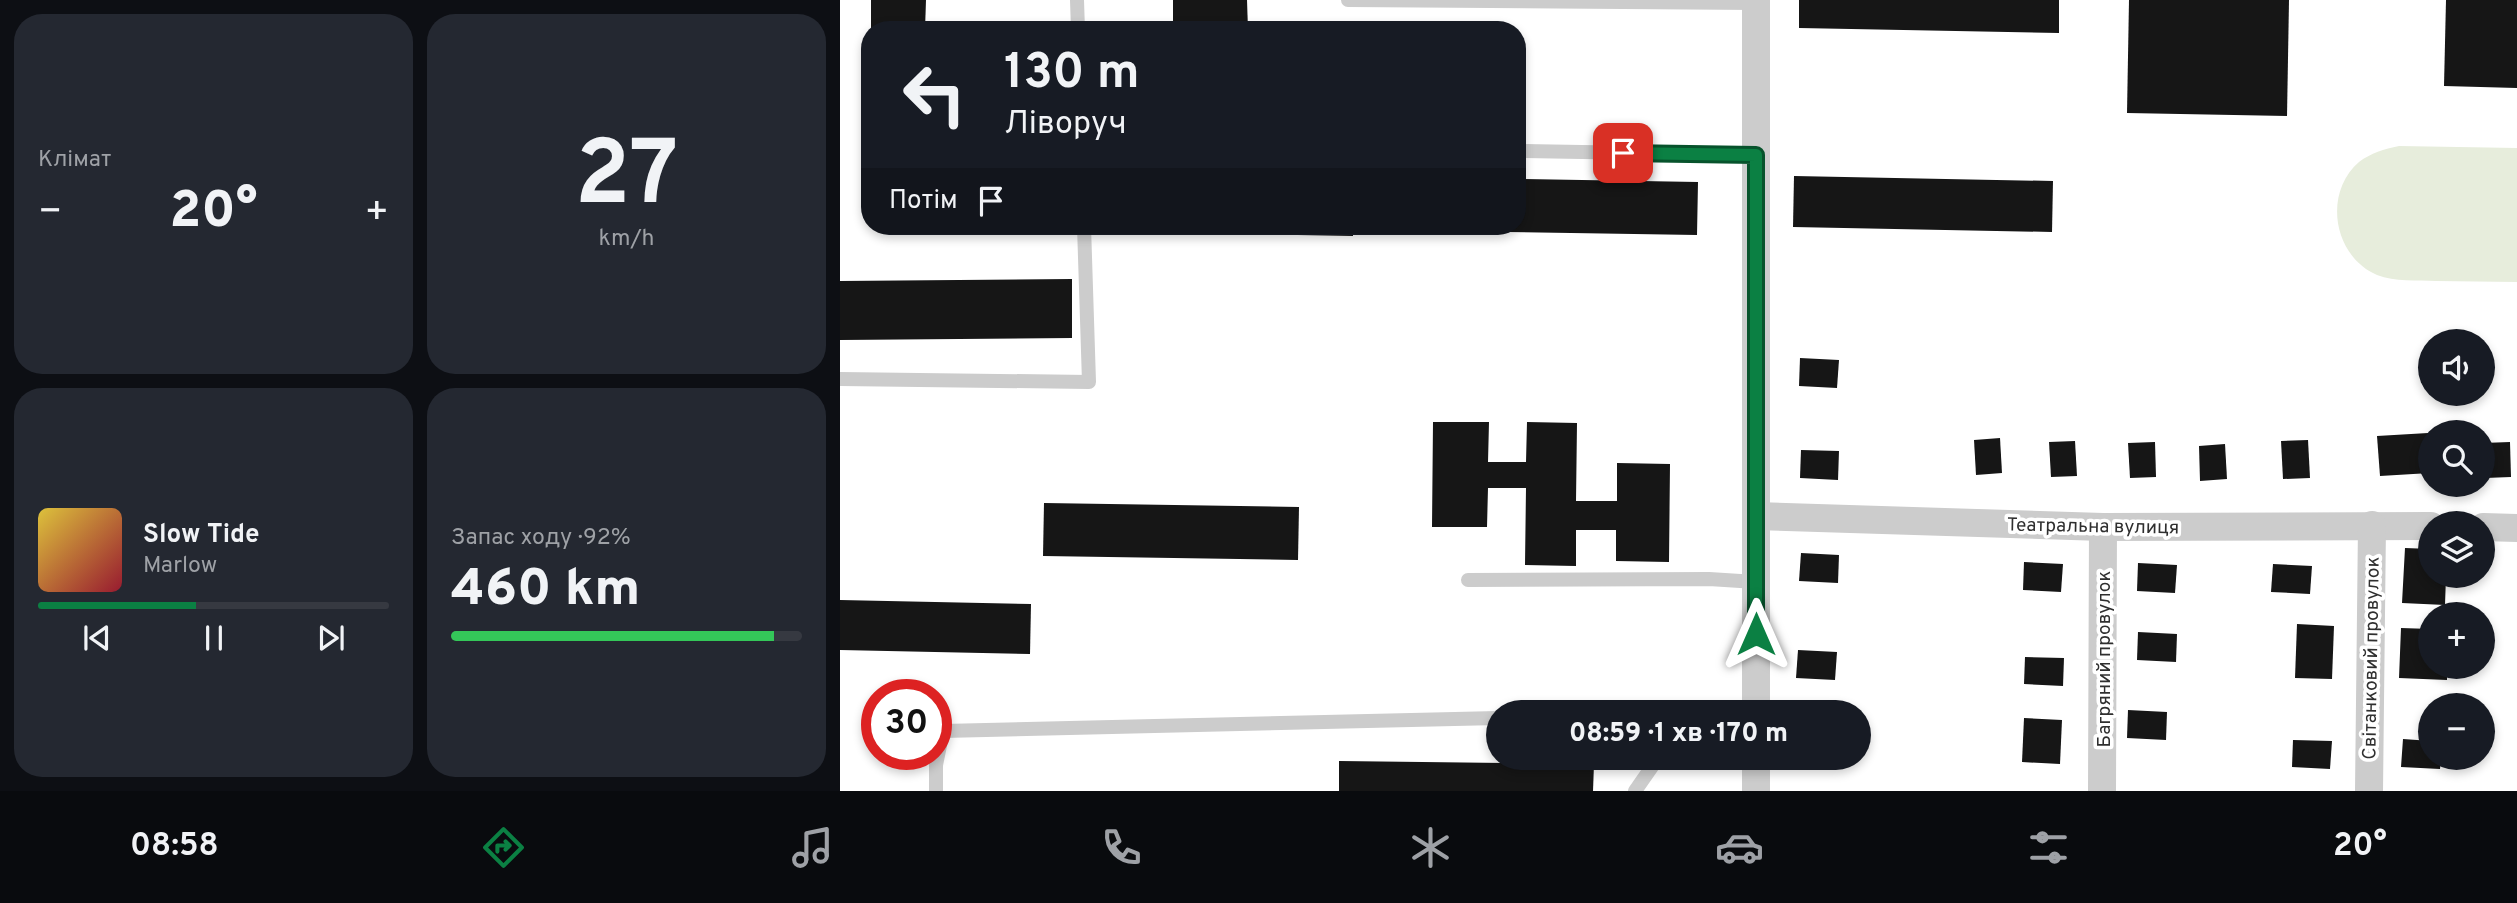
<!DOCTYPE html>
<html lang="uk">
<head>
<meta charset="utf-8">
<style>
  body { margin:0; font-family:Overpass,sans-serif; background:#242831; color:#f1f3f6; height:100vh; display:flex; flex-direction:column; font-size:26px; white-space:nowrap }
  * { box-sizing:border-box; margin:0 }
  p { font-size:23px; color:#9ea1a6 }
  .icon { flex:none; width:38px; height:38px; fill:none; stroke:currentColor; stroke-width:2; stroke-linecap:round; stroke-linejoin:round }
  .map { position:relative; flex:1; overflow:hidden }
  .panel { display:flex; flex-direction:column; gap:14px; padding:14px; background:#0d0f14; width:840px }
  .panel>* { flex:none }
  .banner { position:absolute; left:21px; top:21px; width:665px; height:214px; border-radius:28px; box-shadow:0 4px 10px #0003; background:#171b24; color:#f1f3f6; overflow:hidden }
  .buttons { position:absolute; left:1578px; top:329px; display:grid; gap:14px }
  .buttons a { display:grid; place-items:center; width:77px; height:77px; border-radius:50%; background:#171b24; box-shadow:0 4px 10px #0003; font-size:35px }
  .speed { position:absolute; left:21px; top:679px; display:flex; gap:14px; font-size:35px; font-weight:700; text-align:center }
  .speed>* { display:grid; place-content:center; width:91px; height:91px; border-radius:50%; background:#171b24; box-shadow:0 4px 10px #0003; line-height:1 }
  .speed .limit { border:10px solid #d22; background:#fff; color:#111 }
  .pin { position:absolute; display:grid; place-items:center; width:60px; height:60px; color:#fff; margin:-30px; border-radius:14px; box-shadow:0 4px 10px #0006 }
  .me { position:absolute; width:77px; margin:-38px; rotate:0deg; stroke-linejoin:round; filter:drop-shadow(0 0 5px #0008) }
  .turn { display:flex; align-items:center; gap:24px; height:147px; padding:0 28px; font-size:32px }
  .turn .icon { width:91px; height:91px; stroke-width:2.5 }
  .turn b { display:block; font-size:49px; line-height:60px }
  .then { display:flex; align-items:center; height:66px; padding:0 28px; background:#0003; gap:14px; font-size:26px }
  .big { font-size:52px; font-weight:800; line-height:1.1 }
  .panel .widget { flex:1; display:flex; flex-direction:column; justify-content:center; gap:10px; min-width:0; padding:0 24px; border-radius:28px; background:#242831 }
  .panel .dial { align-items:center; gap:0 }
  .dial b { font-size:91px; line-height:1 }
  .song { display:flex; align-items:center; gap:21px }
  .cover { width:84px; height:84px; border-radius:10px; background:linear-gradient(135deg,hsl(50 70% 55%),hsl(350 70% 35%)) }
  .played { height:7px; border-radius:4px; background:linear-gradient(90deg,#0b8043 45%,#363941 45%) }
  .keys { display:flex; justify-content:space-around; direction:ltr }
  .heat { display:flex; justify-content:space-between; align-items:center; font-size:38px; direction:ltr }
  .charge { height:10px; border-radius:5px; background:linear-gradient(90deg,#34c759 92%,#363941 0) }
  .panel .tiles { flex:1; display:grid; gap:14px; grid-template-columns:repeat(2,1fr) }
  .trip { position:absolute; left:646px; top:700px; width:385px; height:70px; border-radius:35px; background:#171b24; box-shadow:0 4px 10px #0003; font-weight:800; line-height:70px; text-align:center }
  .tab-bar { display:flex; height:112px; justify-content:space-around; align-items:center; background:#090b0e; color:#9ea1a6 }
  .tab-bar .icon { width:49px; height:49px }
  .tab-bar .selected { color:#0b8043 }
  .tab-bar b { font-size:32px; color:#f1f3f6 }
  main { display:flex; flex:1; min-height:0 }
  .map>svg:first-child { display:block }
  .green { fill:#e7eddc }
  .building { fill:#161616 }
  .lines { fill:none; stroke-linecap:round; stroke-linejoin:round }
  .lane { stroke:#ccc; stroke-width:14 }
  .street { stroke:#ccc; stroke-width:28 }
  .route-casing { stroke:#07532c; stroke-width:18 }
  .route { stroke:#0b8043; stroke-width:12 }
  .labels { text-anchor:middle; stroke-width:7; stroke-linejoin:round; paint-order:stroke }
  .street-label { font-size:19px; fill:#2f2f2f; stroke:#fff }
</style>
</head>
<body>
<main>
<section class="panel">
<div class="tiles">
<div class="widget"><p>Клімат</p>
<div class="heat"><a>−</a><b class="big">20°</b><a>+</a></div>
</div>
<div class="widget dial"><b>27</b><p>km/h</p></div>
<div class="widget">
<div class="song"><i class="cover"></i><div><b>Slow Tide</b><p>Marlow</p></div></div>
<div class="played"></div>
<div class="keys"><svg class="icon" aria-label="previous" viewBox="0 0 24 24"><path d="M18 5L8 12l10 7zM5 5v14"/></svg><svg class="icon" aria-label="pause" viewBox="0 0 24 24"><path d="M8 5v14M16 5v14"/></svg><svg class="icon" aria-label="next" viewBox="0 0 24 24"><path d="M6 5l10 7-10 7zM19 5v14"/></svg></div>
</div>
<div class="widget"><p>Запас ходу · 92%</p><b class="big">460 km</b><div class="charge"></div></div>
</div>
</section>
<div class="map">
<svg width="1677" height="791" viewBox="0 0 1677 791">
  <rect width="100%" height="100%" fill="#fff"/>
  <path class="green" d="M1559,146L1677,148V282C1650,282 1623,281 1596,281C1577,280 1555,282 1537,275C1493,256 1483,193 1519,162C1531,153 1544,149 1559,146Z"/>
  <g class="building">
    <polygon points="31,0 86,0 85,30 31,30"/>
    <polygon points="333,0 407,0 408,30 333,30"/>
    <polygon points="959,0 1219,0 1219,33 959,28"/>
    <polygon points="1289,0 1449,0 1447,116 1287,113"/>
    <polygon points="1606,0 1677,0 1677,88 1604,86"/>
    <polygon points="954,176 1213,181 1212,232 953,227"/>
    <polygon points="677,179 858,182 857,235 597,231 597,226 677,226"/>
    <polygon points="251,226 513,226 513,236 251,231"/>
    <polygon points="232,279 232,338 0,340 0,281"/>
    <polygon points="960,358 999,360 997,388 959,386"/>
    <polygon points="593,422 649,422 648,462 686,462 687,422 737,423 736,501 777,501 777,463 830,464 829,562 776,561 776,530 736,530 736,566 685,565 686,488 648,488 647,527 592,527"/>
    <polygon points="1588,433 1590,473 1540,476 1537,436"/>
    <polygon points="1160,438 1162,473 1136,475 1134,440"/>
    <polygon points="1468,440 1470,478 1443,479 1441,441"/>
    <polygon points="1235,441 1237,476 1211,477 1209,442"/>
    <polygon points="1315,442 1316,477 1290,478 1288,443"/>
    <polygon points="1670,442 1671,477 1645,478 1643,443"/>
    <polygon points="1385,444 1387,479 1360,481 1359,446"/>
    <polygon points="961,450 999,451 998,480 960,478"/>
    <polygon points="204,503 459,507 458,560 203,556"/>
    <polygon points="1565,548 1591,549 1591,576 1606,576 1605,605 1562,603"/>
    <polygon points="961,553 999,555 998,583 959,581"/>
    <polygon points="1184,562 1223,564 1221,592 1183,590"/>
    <polygon points="1298,563 1337,565 1335,593 1297,591"/>
    <polygon points="1433,564 1472,566 1470,594 1431,592"/>
    <polygon points="0,600 191,604 190,654 0,650"/>
    <polygon points="1457,624 1494,626 1492,679 1455,678"/>
    <polygon points="1561,628 1591,629 1591,667 1607,667 1607,680 1559,678"/>
    <polygon points="1298,632 1337,634 1336,662 1297,660"/>
    <polygon points="958,650 997,652 995,680 956,678"/>
    <polygon points="1185,657 1224,658 1223,686 1184,684"/>
    <polygon points="1288,710 1327,712 1326,740 1287,738"/>
    <polygon points="1184,718 1222,720 1220,764 1182,762"/>
    <polygon points="1563,739 1591,741 1591,758 1601,758 1600,769 1561,767"/>
    <polygon points="1453,740 1492,741 1490,769 1452,767"/>
    <polygon points="499,761 754,764 753,791 499,791"/>
  </g>
  <g class="lines">
    <g class="lane">
      <polyline points="237,0 238,30"/>
      <polyline points="508,0 916,3"/>
      <polyline points="677,151 916,155"/>
      <polyline points="0,379 249,382 244,226"/>
      <polyline points="628,580 869,579 916,582"/>
      <polyline points="96,791 96,765 103,731 658,718"/>
      <polyline points="795,791 818,758"/>
    </g>
    <g class="street">
      <polyline points="916,516 1263,527 1591,526"/>
      <polyline points="1643,527 1677,528"/>
      <polyline points="916,712 916,0"/>
      <polyline points="916,791 916,758"/>
      <polyline points="1262,791 1263,527"/>
      <polyline points="1529,791 1532,525"/>
    </g>
  </g>
  <g class="lines">
    <g class="route-casing">
      <polyline id="route" points="783,153 916,155 916,634"/>
    </g>
    <use href="#route" class="route"/>
  </g>
  <g class="labels">
    <g class="street-label">
      <text transform="translate(1253 525) rotate(1)" y="7">Театральна вулиця</text>
      <text transform="translate(1530 658) rotate(-89)" y="7">Світанковий провулок</text>
      <text transform="translate(1263 659) rotate(-90)" y="7">Багряний провулок</text>
    </g>
  </g>
</svg>
<div class="buttons">
<a><svg class="icon" aria-label="sound" viewBox="0 0 24 24"><path d="M4 9h4l5-4v14l-5-4H4zM17 9q2 3 0 6"/></svg></a>
<a><svg class="icon" aria-label="search" viewBox="0 0 24 24"><circle cx="10" cy="10" r="6"/><path d="M15 15l6 6"/></svg></a>
<a><svg class="icon" aria-label="layers" viewBox="0 0 24 24"><path d="M12 4l9 5-9 5-9-5zM3 14l9 5 9-5"/></svg></a>
<a>+</a>
<a>−</a>
</div>
<div class="speed"><div class="limit">30</div></div>
<div class="pin" style="left:783px;top:153px;background:#d93025"><svg class="icon" aria-label="arrive" viewBox="0 0 24 24"><path d="M6 21V4h12l-3 4 3 4H6"/></svg></div>
<svg class="me" style="left:916px;top:634px" viewBox="-20 -20 40 40"><path d="M0-17L14 15 0 8-14 15z" fill="#0b8043" stroke="#fff" stroke-width="4"/></svg>
<div class="trip">08:59 · 1 хв · 170 m</div>
<div class="banner">
<div class="turn"><svg class="icon" aria-label="left" viewBox="0 0 24 24"><path d="M17 20v-9H6M10 6l-5 5 5 5"/></svg><div><b>130 m</b>Ліворуч</div></div>
<div class="then">Потім<svg class="icon" aria-label="arrive" viewBox="0 0 24 24"><path d="M6 21V4h12l-3 4 3 4H6"/></svg></div>
</div>
</div>
</main>
<nav class="tab-bar">
<b>08:58</b>
<svg class="icon selected" aria-label="directions" viewBox="0 0 24 24"><path d="M12 3l9 9-9 9-9-9zM9 14v-3h6M13 9l2 2-2 2"/></svg>
<svg class="icon" aria-label="music" viewBox="0 0 24 24"><path d="M9 18V5l10-2v13"/><circle cx="6" cy="18" r="3"/><circle cx="16" cy="16" r="3"/></svg>
<svg class="icon" aria-label="phone" viewBox="0 0 24 24"><path d="M5 4h4l2 5-3 2q2 4 5 5l2-3 5 2v4C11 20 4 13 5 4z"/></svg>
<svg class="icon" aria-label="climate" viewBox="0 0 24 24"><path d="M12 3v18M4 7l16 10M4 17L20 7"/></svg>
<svg class="icon" aria-label="car" viewBox="0 0 24 24"><path d="M5 17H2v-5l4-1 3-4h7l3 4 3 1v5h-3M9 17h6M6 11h13"/><circle cx="7" cy="17" r="2"/><circle cx="17" cy="17" r="2"/></svg>
<svg class="icon" aria-label="filters" viewBox="0 0 24 24"><path d="M4 7h16M4 17h16"/><circle cx="9" cy="7" r="2"/><circle cx="15" cy="17" r="2"/></svg>
<b>20°</b>
</nav>
</body>
</html>
